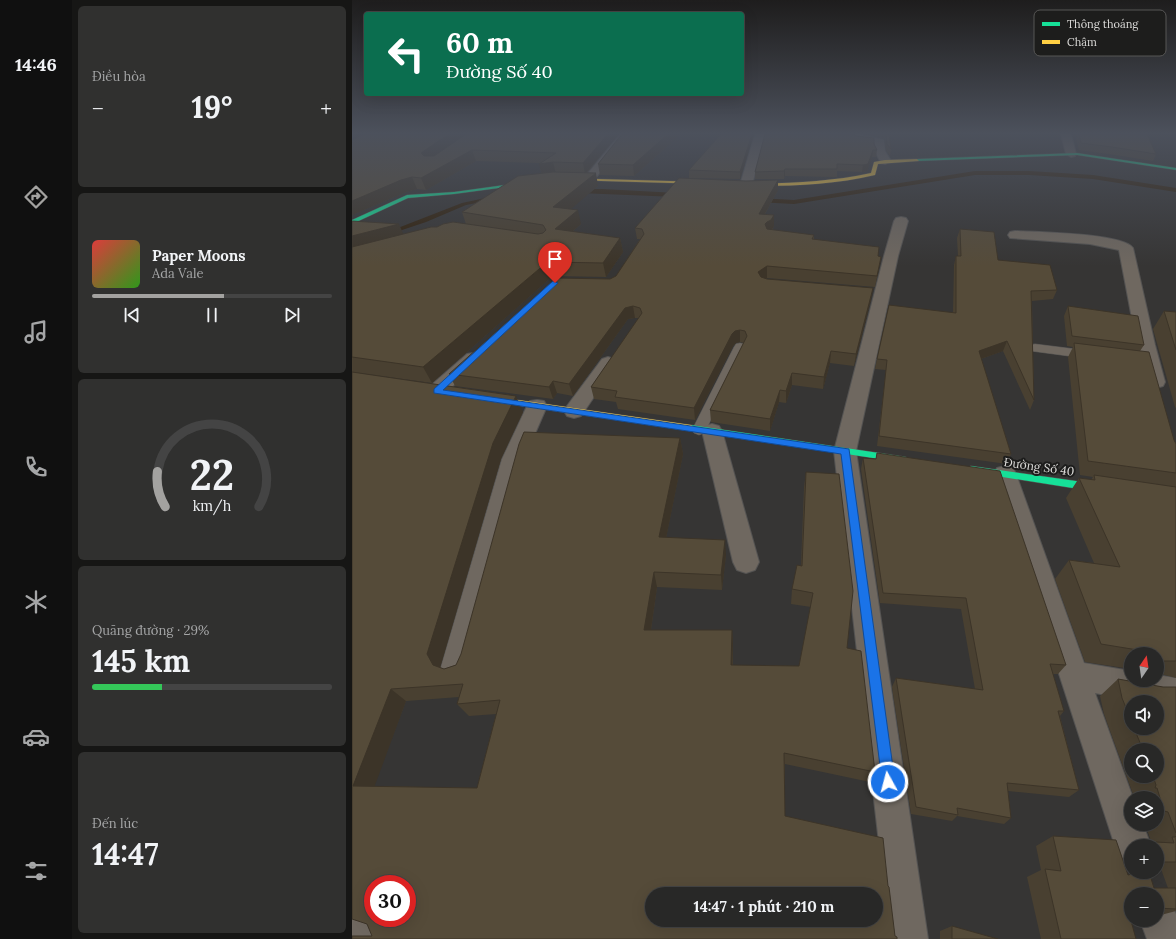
<!DOCTYPE html>
<html lang="vi">
<head>
<meta charset="utf-8">
<style>
  body { margin:0; font-family:Lora,serif; background:#30302f; color:#f1f3f6; height:100vh; display:flex; flex-direction:column; font-size:15px; white-space:nowrap }
  * { box-sizing:border-box; margin:0 }
  p { font-size:13px; color:#a5a6a7 }
  .icon { flex:none; width:22px; height:22px; fill:none; stroke:currentColor; stroke-width:2; stroke-linecap:round; stroke-linejoin:round }
  .map { position:relative; flex:1; overflow:hidden }
  .panel { display:flex; flex-direction:column; gap:6px; padding:6px; background:#161615; width:280px }
  .panel>* { flex:none }
  .hud { position:absolute; left:12px; top:12px; width:380px; height:84px; border-radius:4px; box-shadow:0 4px 16px #0002,0 0 0 1px #444; background:#0b6e4f; color:#fff; overflow:hidden }
  .needle { width:26px; rotate:13deg }
  .buttons { position:absolute; left:772px; top:647px; display:grid; gap:8px }
  .buttons a { display:grid; place-items:center; width:40px; height:40px; border-radius:50%; background:#282827; box-shadow:0 4px 16px #0002,0 0 0 1px #444; font-size:20px }
  .speed { position:absolute; left:12px; top:875px; display:flex; gap:8px; font-size:20px; font-weight:700; text-align:center }
  .speed>* { display:grid; place-content:center; width:52px; height:52px; border-radius:50%; background:#282827; box-shadow:0 4px 16px #0002,0 0 0 1px #444; line-height:1 }
  .speed .limit { border:6px solid #d22; background:#fff; color:#111 }
  .pin { position:absolute; display:grid; place-items:center; width:34px; height:34px; color:#fff; margin:-41px -17px; border-radius:50% 50% 50% 0; rotate:-45deg; box-shadow:0 0 4px #0007 }
  .pin .icon { rotate:45deg }
  .me { position:absolute; width:44px; margin:-22px; rotate:353deg; stroke-linejoin:round; filter:drop-shadow(0 0 3px #0008) }
  .turn { display:flex; align-items:center; gap:14px; height:84px; padding:0 16px; font-size:18px }
  .turn .icon { width:52px; height:52px; stroke-width:2.5 }
  .turn b { display:block; font-size:28px; line-height:34px }
  .big { font-size:30px; font-weight:700; line-height:1.1 }
  .panel .tile { flex:1; display:flex; flex-direction:column; justify-content:center; gap:6px; min-width:0; padding:0 14px; border-radius:6px; background:#30302f }
  .panel .dial { align-items:center; gap:0 }
  .dial svg { height:104px; overflow:visible; fill:none; stroke:#444; stroke-width:7; stroke-linecap:round; text-anchor:middle }
  .dial text { fill:#f1f3f6; stroke:none }
  .song { display:flex; align-items:center; gap:12px }
  .cover { width:48px; height:48px; border-radius:6px; background:linear-gradient(135deg,hsl(0 70% 55%),hsl(110 70% 35%)) }
  .played { height:4px; border-radius:2px; background:linear-gradient(90deg,#a3a2a0 55%,#444 55%) }
  .keys { display:flex; justify-content:space-around; direction:ltr }
  .heat { display:flex; justify-content:space-between; align-items:center; font-size:22px; direction:ltr }
  .charge { height:6px; border-radius:3px; background:linear-gradient(90deg,#34c759 29%,#444 0) }
  .trip { position:absolute; left:293px; top:887px; width:238px; height:40px; border-radius:20px; background:#282827; box-shadow:0 4px 16px #0002,0 0 0 1px #444; font-weight:700; line-height:40px; text-align:center }
  main { display:flex; flex:1; min-height:0 }
  .menu { display:flex; flex-direction:column; width:72px; justify-content:space-around; align-items:center; background:#101010; color:#a5a6a7 }
  .menu .icon { width:28px; height:28px }
  .menu .selected { color:#a3a2a0 }
  .menu b { font-size:18px; color:#f1f3f6 }
  .map>svg:first-child { display:block }
  .lines { fill:none; stroke-linecap:round; stroke-linejoin:round }
  .stream { fill:#31210c; fill-rule:evenodd }
  .lane-casing { stroke:#545352; stroke-width:1 }
  .street-casing { stroke:#545352; stroke-width:2 }
  .fast-casing { stroke:#545352; stroke-width:1 }
  .slow-casing { stroke:#545352; stroke-width:1 }
  .lane { fill:#6f6860; fill-rule:evenodd }
  .street { fill:#6f6860; fill-rule:evenodd }
  .fast { fill:#16e098; fill-rule:evenodd }
  .slow { fill:#ffcf43; fill-rule:evenodd }
  .wall { fill:#494031; fill-rule:evenodd }
  .shaded-wall { fill:#3c3428 }
  .building { fill:#554b39; stroke:#3c3428; fill-rule:evenodd }
  .route { fill:#1a73e8; stroke:#114b97 }
  .labels { text-anchor:middle; stroke-width:4; stroke-linejoin:round; paint-order:stroke }
  .street-label { font-size:12px; fill:#dddcda; stroke:#1d1d1c }
  .key { fill:#1d1d1c; stroke:#575655; stroke-width:1 }
  .key-label { font-size:11px; fill:#dddcda }
</style>
</head>
<body>
<main>
<nav class="menu">
<b>14:46</b>
<svg class="icon selected" aria-label="directions" viewBox="0 0 24 24"><path d="M12 3l9 9-9 9-9-9zM9 14v-3h6M13 9l2 2-2 2"/></svg>
<svg class="icon" aria-label="music" viewBox="0 0 24 24"><path d="M9 18V5l10-2v13"/><circle cx="6" cy="18" r="3"/><circle cx="16" cy="16" r="3"/></svg>
<svg class="icon" aria-label="phone" viewBox="0 0 24 24"><path d="M5 4h4l2 5-3 2q2 4 5 5l2-3 5 2v4C11 20 4 13 5 4z"/></svg>
<svg class="icon" aria-label="climate" viewBox="0 0 24 24"><path d="M12 3v18M4 7l16 10M4 17L20 7"/></svg>
<svg class="icon" aria-label="car" viewBox="0 0 24 24"><path d="M5 17H2v-5l4-1 3-4h7l3 4 3 1v5h-3M9 17h6M6 11h13"/><circle cx="7" cy="17" r="2"/><circle cx="17" cy="17" r="2"/></svg>
<svg class="icon" aria-label="filters" viewBox="0 0 24 24"><path d="M4 7h16M4 17h16"/><circle cx="9" cy="7" r="2"/><circle cx="15" cy="17" r="2"/></svg>
</nav>
<section class="panel">
<div class="tile"><p>Điều hòa</p>
<div class="heat"><a>−</a><b class="big">19°</b><a>+</a></div>
</div>
<div class="tile">
<div class="song"><i class="cover"></i><div><b>Paper Moons</b><p>Ada Vale</p></div></div>
<div class="played"></div>
<div class="keys"><svg class="icon" aria-label="previous" viewBox="0 0 24 24"><path d="M18 5L8 12l10 7zM5 5v14"/></svg><svg class="icon" aria-label="pause" viewBox="0 0 24 24"><path d="M8 5v14M16 5v14"/></svg><svg class="icon" aria-label="next" viewBox="0 0 24 24"><path d="M6 5l10 7-10 7zM19 5v14"/></svg></div>
</div>
<div class="tile dial"><svg viewBox="0 0 100 80">
<path d="M14 69A42 42 0 1 1 86 69"/>
<path d="M14 69A42 42 0 0 1 8 42" stroke="#a3a2a0"/>
<text x="50" y="56" font-size="32" font-weight="700">22</text>
<text x="50" y="72" font-size="11">km/h</text>
</svg></div>
<div class="tile"><p>Quãng đường · 29%</p><b class="big">145 km</b><div class="charge"></div></div>
<div class="tile"><p>Đến lúc</p><b class="big">14:47</b></div>
</section>
<div class="map">
<svg width="824" height="939" viewBox="0 0 824 939">
  <rect width="100%" height="100%" fill="#363534"/>
  <g class="lines">
    <g class="stream">
      <polygon points="623,171 677,171 741,175 824,188 824,192 741,179 677,175 623,175 442,204 407,202 404,200 407,198 442,200"/>
      <polygon points="250,189 325,193 328,195 325,197 227,193 224,191 227,189"/>
      <polygon points="138,197 140,198 140,200 114,205 74,222 38,234 33,233 110,203"/>
    </g>
    <g class="lane-casing">
      <g id="lane">
        <polygon points="388,343 392,344 394,347 354,430 352,433 347,435 342,433 340,430 382,347 384,344"/>
        <polygon points="683,344 739,351 743,352 745,355 743,358 739,359 679,351 677,348 679,345"/>
        <polygon points="0,917 34,930 38,939 0,939"/>
      </g>
    </g>
    <g class="street-casing">
      <g id="street">
        <polygon points="268,134 279,134 241,181 233,181 231,179 233,177"/>
        <polygon points="403,134 413,134 400,185 398,188 390,188 388,185"/>
        <polygon points="496,134 506,134 532,140 533,151 539,161 533,164 529,163 523,151 523,143 503,141 495,136"/>
        <polygon points="709,134 719,134 724,154 723,156 719,157 714,154"/>
        <polygon points="549,217 554,218 556,221 546,256 504,451 576,939 538,939 482,451 532,256 542,221 544,218"/>
        <path d="M663,231C683,232 771,233 781,248L803,345L813,382L811,386L804,388L797,386L795,382L785,345L767,250L738,244L658,238L656,235L658,232Z"/>
        <polygon points="121,353 127,354 130,358 127,362 91,395 84,397 77,395 74,391 77,387 115,354"/>
        <polygon points="256,357 262,359 265,363 229,416 222,418 215,416 212,411 215,406 250,359"/>
        <polygon points="185,400 192,401 195,406 172,459 119,667 114,677 104,681 94,677 89,667 150,459 175,406 178,401"/>
        <polygon points="360,424 367,426 370,431 407,562 403,570 394,573 385,570 381,562 350,431 353,426"/>
        <polygon points="653,466 661,468 664,474 732,663 779,671 779,680 805,680 805,675 824,678 824,708 805,704 805,702 791,702 743,693 781,798 779,798 779,824 791,824 799,846 779,846 779,863 768,859 763,846 642,474 645,468"/>
        <polygon points="805,895 818,901 824,914 824,939 795,939 788,920 805,920"/>
      </g>
    </g>
    <g class="fast-casing">
      <g id="fast">
        <polygon points="725,153 824,168 824,170 725,155 565,161 563,160 565,159"/>
        <polygon points="182,181 184,181 184,183 102,194 56,198 0,224 0,220 55,195 102,192"/>
        <polygon points="339,425 554,457 558,460 554,463 336,430 335,428"/>
        <polygon points="619,466 752,485 755,487 757,489 755,491 752,493 619,472 615,469"/>
      </g>
    </g>
    <g class="slow-casing">
      <g id="slow">
        <path d="M565,159L567,161L526,164L523,175C481,185 439,186 396,186L394,185L396,184C437,183 478,182 519,173L522,162L533,160Z"/>
        <polygon points="212,178 354,182 356,183 354,184 214,180 212,180"/>
        <polygon points="138,396 339,425 343,428 339,431 135,401 134,399 135,397"/>
      </g>
    </g>
    <use href="#lane" class="lane"/>
    <use href="#street" class="street"/>
    <use href="#fast" class="fast"/>
    <use href="#slow" class="slow"/>
  </g>
  <g class="wall">
    <polygon points="267,134 235,173 246,186 218,209 229,224 220,232 268,238 271,252 254,277 203,276 197,279 80,383 0,372 0,221 51,234 85,227 114,224 110,212 189,173 188,163 124,161 74,190 65,189 54,192 0,215 0,140"/>
    <polygon points="270,134 329,134 282,176 248,175 246,164"/>
    <polygon points="402,134 388,179 337,178 337,170"/>
    <polygon points="514,134 537,134 539,149 538,156 534,151 532,139"/>
    <polygon points="723,134 795,134 804,154 801,161 757,154 727,150"/>
    <polygon points="504,136 522,144 525,150 524,157 520,157 515,171 510,172 485,171 485,177 433,176 432,179 403,179 403,172"/>
    <polygon points="426,190 413,214 422,215 422,226 420,230 462,235 462,239 526,256 527,268 523,287 415,278 413,279 519,299 502,366 478,363 471,389 440,385 434,403 427,402 418,431 359,422 358,410 392,343 388,342 384,343 381,346 343,420 266,409 264,402 242,399 239,387 287,318 283,318 276,319 221,396 205,393 201,399 103,386 97,374 258,279 264,276 288,239 285,239 283,228"/>
    <polygon points="608,229 646,260 705,290 701,299 680,301 682,400 678,410 651,351 629,359 659,454 655,464 525,446 534,370 523,369 525,359 601,312 602,265 604,256 606,256 605,238"/>
    <polygon points="716,306 792,345 788,351 822,440 824,444 824,678 809,674 805,677 805,654 779,654 779,669 733,662 703,579 717,560 742,563 714,498 727,478 739,480 741,477 728,475 716,357 721,347 715,346 712,316"/>
    <polygon points="812,311 824,312 824,408 823,407 801,329"/>
    <path d="M0,372L171,412L149,459L88,668L92,669L104,665L328,438L331,454L314,538L374,555L370,590L305,587L299,630H380L381,644V665L447,666L459,607L439,604L440,589L449,566L452,487L454,472L495,648L523,772L518,782L433,764V816L536,886L543,936H20ZM107,697L105,704L117,716L144,714L125,788L22,786L54,701Z"/>
    <polygon points="525,453 714,665 706,674 701,674 712,711 708,716 727,790 717,797 656,791 659,818 652,824 605,816 600,821 559,814 540,687 544,678 623,689 609,609 528,603 509,469 511,458 524,459"/>
    <path d="M766,679L811,687H824V911L805,916V894H779V914H777L784,939H689L675,877L689,870L684,846L701,836L776,875L802,888H816L809,869L805,870V846H794L800,844L793,824H805V798H782V797L752,714L748,696ZM779,702L805,728H779ZM779,750H805V776H779Z"/>
    <polygon points="600,926 646,939 588,939 588,931"/>
  </g>
  <g class="shaded-wall">
    <polygon points="97,134 116,134 74,164 69,153"/>
    <polygon points="256,134 267,134 233,174 231,163"/>
    <polygon points="316,134 329,134 282,176 281,165"/>
    <polygon points="400,134 402,134 388,179 388,172"/>
    <polygon points="120,150 124,161 74,190 69,178"/>
    <polygon points="521,150 520,157 515,171 510,172 511,165"/>
    <polygon points="201,162 204,174 190,175 187,164"/>
    <polygon points="433,169 433,176 432,179 432,171"/>
    <polygon points="244,173 246,186 205,221 201,207"/>
    <polygon points="60,177 65,189 54,192 0,215 0,201 49,180"/>
    <polygon points="426,180 426,190 407,224 407,214"/>
    <polygon points="226,210 229,224 207,243 203,229"/>
    <polygon points="422,215 422,226 419,231 415,232 413,224"/>
    <polygon points="47,224 53,238 0,252 0,236"/>
    <polygon points="268,238 271,252 254,277 251,263"/>
    <polygon points="199,262 203,276 197,279 80,383 71,367 193,264"/>
    <polygon points="415,266 415,278 406,283 406,272"/>
    <polygon points="521,288 519,299 502,366 504,354"/>
    <polygon points="281,306 283,318 276,319 221,396 217,384 273,308"/>
    <polygon points="388,330 388,342 384,343 381,346 343,420 342,408 380,334 383,331"/>
    <polygon points="655,341 651,351 623,361 627,351"/>
    <polygon points="479,351 478,363 471,389 472,377"/>
    <polygon points="440,373 440,385 434,403 434,391"/>
    <polygon points="201,381 205,393 201,399 197,387"/>
    <polygon points="428,390 427,402 418,431 418,419"/>
    <polygon points="164,396 171,412 149,459 88,668 81,665 75,654 141,443"/>
    <polygon points="328,438 331,454 311,553 307,537"/>
    <polygon points="373,540 374,555 370,590 369,575"/>
    <polygon points="302,572 305,587 297,643 292,630"/>
    <polygon points="380,630 381,644 380,678 379,665"/>
    <polygon points="39,689 54,701 19,796 1,786"/>
  </g>
  <g class="building">
    <polygon points="12,134 97,134 69,153 72,156 82,156 114,134 256,134 231,163 201,162 187,164 204,153 120,150 69,178 60,177 49,180 0,201 0,140"/>
    <polygon points="270,134 316,134 281,165 246,164"/>
    <polygon points="369,134 400,134 388,172 337,170"/>
    <polygon points="413,134 502,134 504,136 522,138 522,144 525,150 521,150 516,164 511,165 485,164 485,169 433,169 432,171 403,172"/>
    <polygon points="534,134 537,134 539,149 535,144"/>
    <polygon points="727,134 795,134 804,154 760,147 729,143"/>
    <polygon points="201,172 244,173 201,207 226,210 203,229 268,238 251,263 199,262 193,264 71,367 0,357 0,247 79,227 85,227 91,224 101,222 186,234 191,233 194,230 191,225 110,212 166,176"/>
    <polygon points="327,178 394,181 426,180 407,214 422,215 419,220 415,222 413,224 415,229 462,235 460,239 527,247 526,256 529,257 525,276 415,266 406,272 409,277 415,279 521,288 504,354 479,351 472,377 440,373 434,391 428,390 418,419 358,410 395,336 393,331 388,330 383,331 380,334 342,408 263,397 265,391 239,387 290,313 288,308 281,306 273,308 217,384 201,381 197,387 97,374 204,278 258,279 264,276 292,234 290,229 283,228"/>
    <polygon points="0,221 47,224 0,236"/>
    <polygon points="608,229 642,232 646,260 698,265 705,290 679,291 682,400 655,341 627,351 659,454 527,436 535,360 525,359 537,305 604,313 604,256 609,256"/>
    <polygon points="716,306 786,316 792,345 720,336"/>
    <polygon points="812,311 824,312 824,350"/>
    <polygon points="722,343 797,352 822,440 824,444 824,473 736,461"/>
    <path d="M0,372L164,396L141,443L75,654L81,665L92,669L104,665L109,654L167,444L172,432L328,438L307,537L373,540L369,575L302,572L292,630H380L379,665L447,666L461,593L440,589L445,565L450,566L454,472L487,474L501,591L495,648L509,651L523,772L432,753L433,816L531,838L536,886L537,887L543,936L545,937V939H0V936H20L15,924L0,919ZM111,684L105,704L148,700L125,788L1,786L39,689ZM21,884H55V918H21ZM300,894H524V920H300Z"/>
    <polygon points="525,453 648,471 714,665 698,664 712,711 706,711 727,790 655,783 659,818 605,808 606,815 564,807 544,678 631,690 614,598 531,593 511,458 524,459"/>
    <polygon points="742,475 824,487 824,661 805,661 805,654 798,654 798,652 749,644 717,560 768,567 727,478 743,480"/>
    <polygon points="766,679 811,687 824,687 824,833 816,812 812,811 805,788 803,788 804,785 801,776 805,776 805,750 791,750 782,728 805,728 805,702 779,702 779,720 770,698"/>
    <polygon points="701,836 764,840 776,875 789,872 797,872 802,888 824,888 824,909 805,908 805,894 779,894 779,906 775,906 784,939 709,939 693,869 709,871"/>
    <polygon points="824,836 824,862 809,862 804,842 822,843 820,837 823,837"/>
    <polygon points="600,926 646,939 600,939"/>
  </g>
  <linearGradient id="sky" x2="0" y2="1"><stop stop-color="#1e1d1d"/><stop offset="0.5" stop-color="#4c515c"/><stop offset="1" stop-color="#4c515c" stop-opacity="0"/></linearGradient>
  <rect width="824" height="266" fill="url(#sky)"/>
  <polygon class="route" points="201,281 206,283 91,390 497,449 543,782 541,786 536,788 532,786 530,782 489,454 82,393 82,389"/>
  <g class="labels">
    <g class="street-label">
      <text transform="translate(687 467) rotate(8)" y="4">Đường Số 40</text>
    </g>
  </g>
  <rect x="682" y="10" width="132" height="46" rx="6" class="key"/>
  <rect x="690" y="22" width="18" height="4" fill="#16e098"/>
  <rect x="690" y="40" width="18" height="4" fill="#ffcf43"/>
  <g class="key-label">
    <text x="715" y="28">Thông thoáng</text>
    <text x="715" y="46">Chậm</text>
  </g>
</svg>
<div class="buttons">
<a><svg class="needle" viewBox="-14 -14 28 28"><path d="M0-13l5 13h-10z" fill="#e53935"/><path d="M0 13l5-13h-10z" fill="#a5a6a7"/></svg></a>
<a><svg class="icon" aria-label="sound" viewBox="0 0 24 24"><path d="M4 9h4l5-4v14l-5-4H4zM17 9q2 3 0 6"/></svg></a>
<a><svg class="icon" aria-label="search" viewBox="0 0 24 24"><circle cx="10" cy="10" r="6"/><path d="M15 15l6 6"/></svg></a>
<a><svg class="icon" aria-label="layers" viewBox="0 0 24 24"><path d="M12 4l9 5-9 5-9-5zM3 14l9 5 9-5"/></svg></a>
<a>+</a>
<a>−</a>
</div>
<div class="speed"><div class="limit">30</div></div>
<div class="pin" style="left:203px;top:283px;background:#d93025"><svg class="icon" aria-label="arrive" viewBox="0 0 24 24"><path d="M6 21V4h12l-3 4 3 4H6"/></svg></div>
<svg class="me" style="left:536px;top:782px" viewBox="-20 -20 40 40"><circle r="17" fill="#1a73e8" stroke="#fff" stroke-width="3"/><path d="M0-11L8 9 0 5-8 9z" fill="#fff"/></svg>
<div class="trip">14:47 · 1 phút · 210 m</div>
<div class="hud">
<div class="turn"><svg class="icon" aria-label="left" viewBox="0 0 24 24"><path d="M17 20v-9H6M10 6l-5 5 5 5"/></svg><div><b>60 m</b>Đường Số 40</div></div>
</div>
</div>
</main>
</body>
</html>
